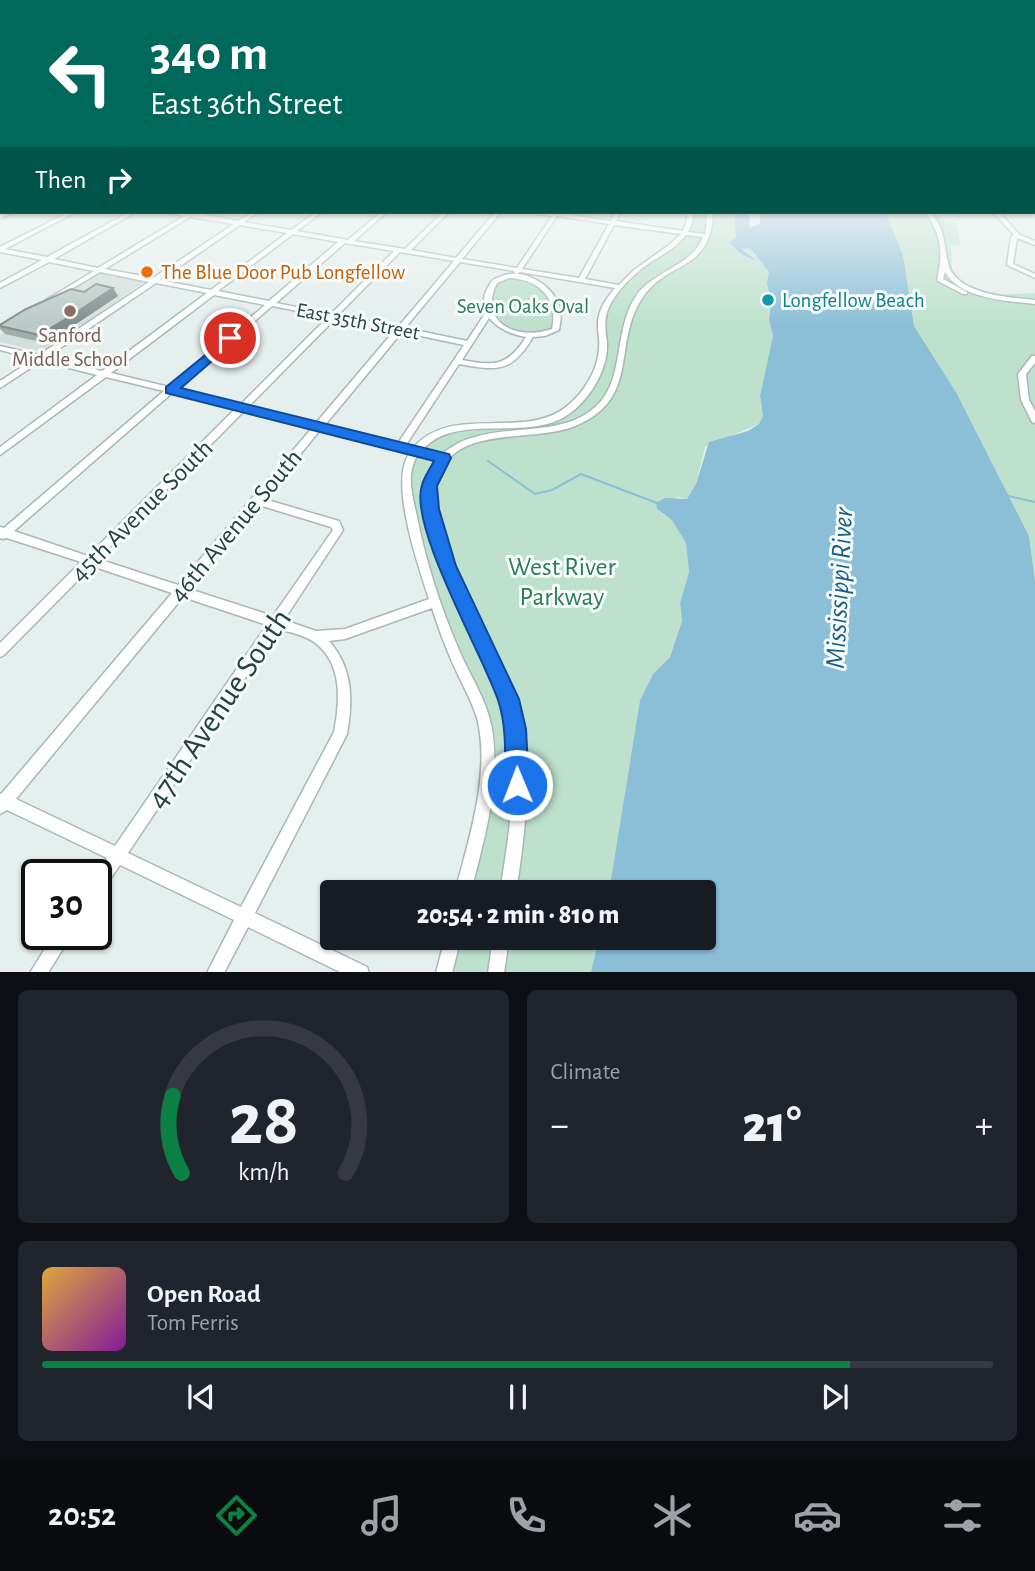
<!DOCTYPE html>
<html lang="en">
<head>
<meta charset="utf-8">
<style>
  body { margin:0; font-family:"Alegreya Sans",sans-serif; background:#20242c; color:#f1f3f6; height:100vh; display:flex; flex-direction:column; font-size:26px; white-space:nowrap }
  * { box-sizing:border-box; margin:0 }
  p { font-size:23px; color:#9ea1a6 }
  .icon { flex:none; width:38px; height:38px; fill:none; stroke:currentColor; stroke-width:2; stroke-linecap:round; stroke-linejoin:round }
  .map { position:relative; height:972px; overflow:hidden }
  .details { display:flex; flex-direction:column; gap:18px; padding:18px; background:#0d0f14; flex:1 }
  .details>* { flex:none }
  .guide { position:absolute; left:0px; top:0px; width:1036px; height:214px; box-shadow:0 2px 5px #0004; background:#00695c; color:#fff; overflow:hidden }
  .speed { position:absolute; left:21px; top:859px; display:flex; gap:14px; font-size:35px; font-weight:700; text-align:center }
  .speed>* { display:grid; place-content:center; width:91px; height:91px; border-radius:50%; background:#171b24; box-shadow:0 2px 5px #0004; line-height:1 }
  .speed .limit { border:4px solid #111; border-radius:10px; background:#fff; color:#111 }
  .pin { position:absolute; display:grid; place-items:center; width:60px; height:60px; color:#fff; margin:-30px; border:4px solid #fff; border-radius:50%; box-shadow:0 2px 7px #0007 }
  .me { position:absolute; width:77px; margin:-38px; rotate:359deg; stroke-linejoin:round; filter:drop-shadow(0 0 5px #0008) }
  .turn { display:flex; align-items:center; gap:24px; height:147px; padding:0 35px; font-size:32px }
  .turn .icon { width:91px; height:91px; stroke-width:2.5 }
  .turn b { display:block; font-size:49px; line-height:60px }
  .then { display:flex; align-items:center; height:66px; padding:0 35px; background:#0003; gap:14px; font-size:26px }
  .big { font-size:52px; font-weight:800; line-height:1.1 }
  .details .card { flex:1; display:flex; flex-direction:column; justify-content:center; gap:10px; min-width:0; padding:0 24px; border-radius:10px; background:#20242c }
  .details .dial { align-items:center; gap:0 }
  .dial svg { height:182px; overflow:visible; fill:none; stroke:#363941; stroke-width:7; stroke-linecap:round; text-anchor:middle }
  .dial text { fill:#f1f3f6; stroke:none }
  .song { display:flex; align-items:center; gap:21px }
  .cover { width:84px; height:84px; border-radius:10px; background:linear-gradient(135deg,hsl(40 70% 55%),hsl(290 70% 35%)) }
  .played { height:7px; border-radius:4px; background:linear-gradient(90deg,#0b8043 85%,#363941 85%) }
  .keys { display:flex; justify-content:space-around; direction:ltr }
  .heat { display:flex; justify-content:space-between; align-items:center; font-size:38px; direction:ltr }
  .details .tiles { flex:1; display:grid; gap:18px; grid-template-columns:1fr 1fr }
  .card:last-child { grid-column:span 2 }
  .trip { position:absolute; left:320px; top:880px; width:396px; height:70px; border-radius:7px; background:#171b24; box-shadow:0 2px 5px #0004; font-weight:800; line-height:70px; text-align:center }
  .dock { display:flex; height:112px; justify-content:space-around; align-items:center; background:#090b0e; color:#9ea1a6 }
  .dock .icon { width:49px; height:49px }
  .dock .on { color:#0b8043 }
  .dock b { font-size:32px; color:#f1f3f6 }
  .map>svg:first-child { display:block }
  .built { fill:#d3dfdc }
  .green { fill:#bde1cd }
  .water { fill:#8bbed7 }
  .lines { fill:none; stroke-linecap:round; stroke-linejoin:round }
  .stream { stroke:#8bbed7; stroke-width:2 }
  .minor-casing { stroke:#a7b8b6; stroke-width:3 }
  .minor { fill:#fff; fill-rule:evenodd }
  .wall { fill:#a0aeaa }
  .shaded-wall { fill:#828d8b }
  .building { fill:#bacac6; stroke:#828d8b; stroke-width:2 }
  .route { fill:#1a73e8; stroke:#114b97; stroke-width:2 }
  .food-dot { fill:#e8710a; stroke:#f7fbfa; stroke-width:2.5 }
  .culture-dot { fill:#0f9aa8; stroke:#f7fbfa; stroke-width:2.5 }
  .education-dot { fill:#8d6e63; stroke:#f7fbfa; stroke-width:2.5 }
  .labels { text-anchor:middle; stroke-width:6; stroke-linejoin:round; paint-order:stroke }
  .far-food-label { font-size:21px; fill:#c56008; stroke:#f7fbfa; text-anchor:start }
  .far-culture-label { font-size:21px; fill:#0d838f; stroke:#f7fbfa; text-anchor:start }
  .far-park-label { font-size:21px; fill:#2a7d58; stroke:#f7fbfa }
  .far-street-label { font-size:21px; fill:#234340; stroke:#f7fbfa }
  .far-education-label { font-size:21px; fill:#785e54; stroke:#f7fbfa }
  .street-label { font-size:26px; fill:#234340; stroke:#f7fbfa }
  .park-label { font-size:26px; fill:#2a7d58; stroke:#f7fbfa }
  .water-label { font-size:28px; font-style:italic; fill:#185f84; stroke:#f7fbfa }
  .near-street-label { font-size:32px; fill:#234340; stroke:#f7fbfa }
</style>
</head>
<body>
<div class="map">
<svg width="1035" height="973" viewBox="0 0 1035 973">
  <rect width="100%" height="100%" fill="#e5efed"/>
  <polygon class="built" points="100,273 145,282 41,352 0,342 0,335"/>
  <g class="green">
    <path d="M693,212H734L736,238L729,242L742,255L756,260L741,248H750L769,272V319L773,336L760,396L763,416L759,424L705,447L696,484L687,499L677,497L661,513L672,519L686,543L689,572L680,603L682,621L670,657L653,674L640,700L609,892H470C480,847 498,798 496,751C495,710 473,683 458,647C436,597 423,542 409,489C401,410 513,438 556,421C565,417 570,410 576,403C581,396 589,390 593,383C605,364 599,327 610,304C617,291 631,278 643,269C663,251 693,244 693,212Z"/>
    <polygon points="885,212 935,212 946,222 956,223 961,246 951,245 952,276 955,279 994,295 1035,293 1035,581 1029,536 956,392 914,326 903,255"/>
    <path d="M513,277L539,284L554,311L552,329C501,349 464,285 513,277Z"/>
    <polygon points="460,938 599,938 591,972 452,973"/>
  </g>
  <polygon class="water" points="734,212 744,212 750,218 749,228 760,224 760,212 885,212 903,255 914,326 956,392 1029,536 1035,581 1035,972 591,972 599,938 704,938 704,892 609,892 640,700 653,674 670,657 682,621 680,603 689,572 686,543 672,520 657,509 656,503 665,498 687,499 696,484 709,442 748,431 759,424 763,416 760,396 773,336 769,319 771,300 767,283 769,272 750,248 742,249 757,261 742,255 729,242 736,238"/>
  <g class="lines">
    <g class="stream">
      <polyline points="488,461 535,494 552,490 581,474 657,503"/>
      <polyline points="1008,496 1035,502"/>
    </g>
    <g class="minor-casing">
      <g id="minor">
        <rect x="1034" y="190" width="1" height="2"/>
        <polygon points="8,212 15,212 0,219 0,215"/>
        <path d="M69,212H76L5,249L47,257L129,212H136L54,259L98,268L184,216L170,213L169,212H191L238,221L253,212H259L244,222L291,230L316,212H322L297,231L348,240L381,212H387L354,241L405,249L443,212H449L411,250L456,258L495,212H501L462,259L517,268L552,216L538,214L535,212H560L559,213L611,221L615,212H621L616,221L683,231L686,223L688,212H694L692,223L688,232L705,234L706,229L707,212H713C711,273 669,259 643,297C611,343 642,399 575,426C534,443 463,425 440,471C411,526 509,666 522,729C532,780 524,842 516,892H500C508,840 519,780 508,728C498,677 466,624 445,576C435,552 425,525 424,499C424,485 430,471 438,460L418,455C414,460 412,467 411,475C410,487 413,500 416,512C425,559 440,606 459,650C470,676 487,700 492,729C501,783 484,840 471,892H455C469,839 491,772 477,718C471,699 461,682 453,664C445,646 438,627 432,608L345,639L329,641C353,668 353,700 347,734L255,913L367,967L369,973H342L248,927L224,973H207L234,920L120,865L101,892L96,895V875H95L107,858L7,810L0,814V794L2,793L172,593L92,566L4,655L0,657V643L81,562L7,538L3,539L0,538V527L4,528L164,391L106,377L0,455V447L97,375L41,361L0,388V381L34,359L0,350V346L39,355L149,282L100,272L48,303L45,301L46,300L94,271L49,262L0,288V283L42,260L0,252V247ZM557,216L609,224L579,278L522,269ZM190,217L234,224L153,278L105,269ZM240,225L287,233L211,290L160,280ZM614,225L681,234L669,245L634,270L619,285L585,279ZM293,234L338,242L269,301L218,291ZM686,235L703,237C692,266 653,271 636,296C615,328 623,370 604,397C575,438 516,424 475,437C462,440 452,446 442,454L423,449C457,412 525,442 566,416C588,402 608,371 607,344C606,331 603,319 609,307C617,290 633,275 648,264C662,255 676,248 686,235ZM345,243L394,251L331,314L276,303ZM400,252L454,261L398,327L338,315ZM460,262L514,271L515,273L517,274L520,272L615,288C606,299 597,311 598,326C598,333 600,340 599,348C598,370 584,393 566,407C525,440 451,404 414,447L406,445L459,364C497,371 512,373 533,337L545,336L559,330C560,322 562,316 560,308C554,286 524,267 502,276C498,278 494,278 492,281C491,281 487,290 486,291C483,298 483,305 486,312L467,341L405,328ZM509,278C538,279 559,298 552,329C518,341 477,323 497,283ZM156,283L207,293L102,371L47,357ZM214,295L265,305L169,387L111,373ZM272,306L328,317L240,405L177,389ZM489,318C500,330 511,334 526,337C507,367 494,366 462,360ZM335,319L394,331L316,423L248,407ZM402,332L464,345L398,443L325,425ZM172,393L235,409L88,556L14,531ZM244,411L312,428L178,585L98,559ZM320,430L410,453C388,480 419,568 429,599L345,629L316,631L284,620L343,530L339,521L264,499ZM259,505L331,527L333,530L273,616L189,589ZM183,597L267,625L115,846L16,799ZM278,629C289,632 304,635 314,642C343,663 340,701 334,732L241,907L128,853Z"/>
        <path d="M925,212H931C946,232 943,241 948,263C956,295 1008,297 1035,300V304C1008,301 960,299 945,272L943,279L967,292V294H963L938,281L937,280C943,253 942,235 925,212Z"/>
        <polygon points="993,212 999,212 1020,235 1035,241 1035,245 1017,238 1013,264 1035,274 1035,278 1007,265 1011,237 1014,235"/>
        <polygon points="1032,356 1035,356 1035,363 1026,374 1029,400 1035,411 1035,423 1032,422 1021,400 1018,374"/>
        <polygon points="54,934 72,934 48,973 30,973"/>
        <polygon points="445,938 461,938 452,973 436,973"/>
        <polygon points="493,938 509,938 504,973 488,973"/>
      </g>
    </g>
    <use href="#minor" class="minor"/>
  </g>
  <polygon class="wall" points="113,288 118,296 79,322 45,343 5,334 0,329 0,325 84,292"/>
  <polygon class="shaded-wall" points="113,288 118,296 79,322 45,343 39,335"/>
  <polygon class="building" points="96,284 113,288 74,314 39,335 0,326 0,325 26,309 71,289 84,292"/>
  <linearGradient id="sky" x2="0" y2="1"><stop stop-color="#83b8e1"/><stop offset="0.58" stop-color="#f3f8f7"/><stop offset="1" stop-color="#f3f8f7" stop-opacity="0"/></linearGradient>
  <rect width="1035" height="326" fill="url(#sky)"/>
  <path class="route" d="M230,335L237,338L235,341L181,388L449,454L451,458L437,486L439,509L456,566L519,699L526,729L529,785L525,793L517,796L509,793L505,785C505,756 507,727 498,700C483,655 408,526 422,485C424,477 430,469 434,461L166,393V387Z"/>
  <circle class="food-dot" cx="147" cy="272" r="7"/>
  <circle class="culture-dot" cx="768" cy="300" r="7"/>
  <circle class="education-dot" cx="70" cy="311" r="7"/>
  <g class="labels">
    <g class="far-food-label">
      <text x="161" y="279">The Blue Door Pub Longfellow</text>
    </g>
    <g class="far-culture-label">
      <text x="782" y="307">Longfellow Beach</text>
    </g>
    <g class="far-park-label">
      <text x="523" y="313">Seven Oaks Oval</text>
    </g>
    <g class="far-street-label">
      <text transform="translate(358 321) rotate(11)" y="7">East 35th Street</text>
    </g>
    <g class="far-education-label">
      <text x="70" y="342">Sanford<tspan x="70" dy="24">Middle School</tspan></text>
    </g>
    <g class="street-label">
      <text transform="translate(141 510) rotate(-45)" y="9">45th Avenue South</text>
      <text transform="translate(235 525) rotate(-50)" y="9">46th Avenue South</text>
    </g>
    <g class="park-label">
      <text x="562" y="575">West River<tspan x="562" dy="30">Parkway</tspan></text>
    </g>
    <g class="water-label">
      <text transform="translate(838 588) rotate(-87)" y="10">Mississippi River</text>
    </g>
    <g class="near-street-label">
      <text transform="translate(218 708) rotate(-56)" y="11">47th Avenue South</text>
    </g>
  </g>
</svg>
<div class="speed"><div class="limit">30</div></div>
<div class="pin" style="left:230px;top:338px;background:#d93025"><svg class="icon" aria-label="arrive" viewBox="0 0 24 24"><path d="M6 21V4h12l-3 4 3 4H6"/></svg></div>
<svg class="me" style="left:517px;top:785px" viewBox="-20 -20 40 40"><circle r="17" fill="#1a73e8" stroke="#fff" stroke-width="3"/><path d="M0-11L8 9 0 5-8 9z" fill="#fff"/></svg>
<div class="trip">20:54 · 2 min · 810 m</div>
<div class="guide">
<div class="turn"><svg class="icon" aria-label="left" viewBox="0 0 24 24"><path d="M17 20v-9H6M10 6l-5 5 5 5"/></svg><div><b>340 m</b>East 36th Street</div></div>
<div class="then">Then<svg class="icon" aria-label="right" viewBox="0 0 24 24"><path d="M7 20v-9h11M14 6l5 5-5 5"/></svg></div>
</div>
</div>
<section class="details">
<div class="tiles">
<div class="card dial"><svg viewBox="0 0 100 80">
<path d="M14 69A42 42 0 1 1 86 69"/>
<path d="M14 69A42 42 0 0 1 10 35" stroke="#0b8043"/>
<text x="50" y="56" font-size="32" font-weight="700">28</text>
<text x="50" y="72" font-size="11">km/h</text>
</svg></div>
<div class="card"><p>Climate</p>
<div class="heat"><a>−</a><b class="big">21°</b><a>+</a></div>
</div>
<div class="card">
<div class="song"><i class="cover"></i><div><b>Open Road</b><p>Tom Ferris</p></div></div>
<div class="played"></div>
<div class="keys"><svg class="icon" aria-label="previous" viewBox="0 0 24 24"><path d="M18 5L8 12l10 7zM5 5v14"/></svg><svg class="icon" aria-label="pause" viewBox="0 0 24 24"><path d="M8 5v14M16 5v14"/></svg><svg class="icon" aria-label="next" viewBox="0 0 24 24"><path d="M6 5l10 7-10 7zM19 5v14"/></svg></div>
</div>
</div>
</section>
<nav class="dock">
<b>20:52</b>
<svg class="icon on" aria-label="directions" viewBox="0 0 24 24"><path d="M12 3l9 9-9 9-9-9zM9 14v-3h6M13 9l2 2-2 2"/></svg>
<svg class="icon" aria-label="music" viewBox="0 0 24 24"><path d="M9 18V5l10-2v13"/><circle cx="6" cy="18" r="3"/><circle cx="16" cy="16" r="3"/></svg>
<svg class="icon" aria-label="phone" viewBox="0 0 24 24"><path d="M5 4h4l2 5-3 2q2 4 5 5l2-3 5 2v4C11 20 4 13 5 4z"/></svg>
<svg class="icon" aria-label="climate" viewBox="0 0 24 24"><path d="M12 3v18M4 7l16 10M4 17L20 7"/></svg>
<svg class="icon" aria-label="car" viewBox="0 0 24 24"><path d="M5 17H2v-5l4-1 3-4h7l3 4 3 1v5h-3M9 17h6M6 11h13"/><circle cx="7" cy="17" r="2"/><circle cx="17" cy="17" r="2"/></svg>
<svg class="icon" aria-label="filters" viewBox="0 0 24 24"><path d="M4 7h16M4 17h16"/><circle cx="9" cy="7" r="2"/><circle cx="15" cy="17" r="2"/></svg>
</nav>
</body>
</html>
